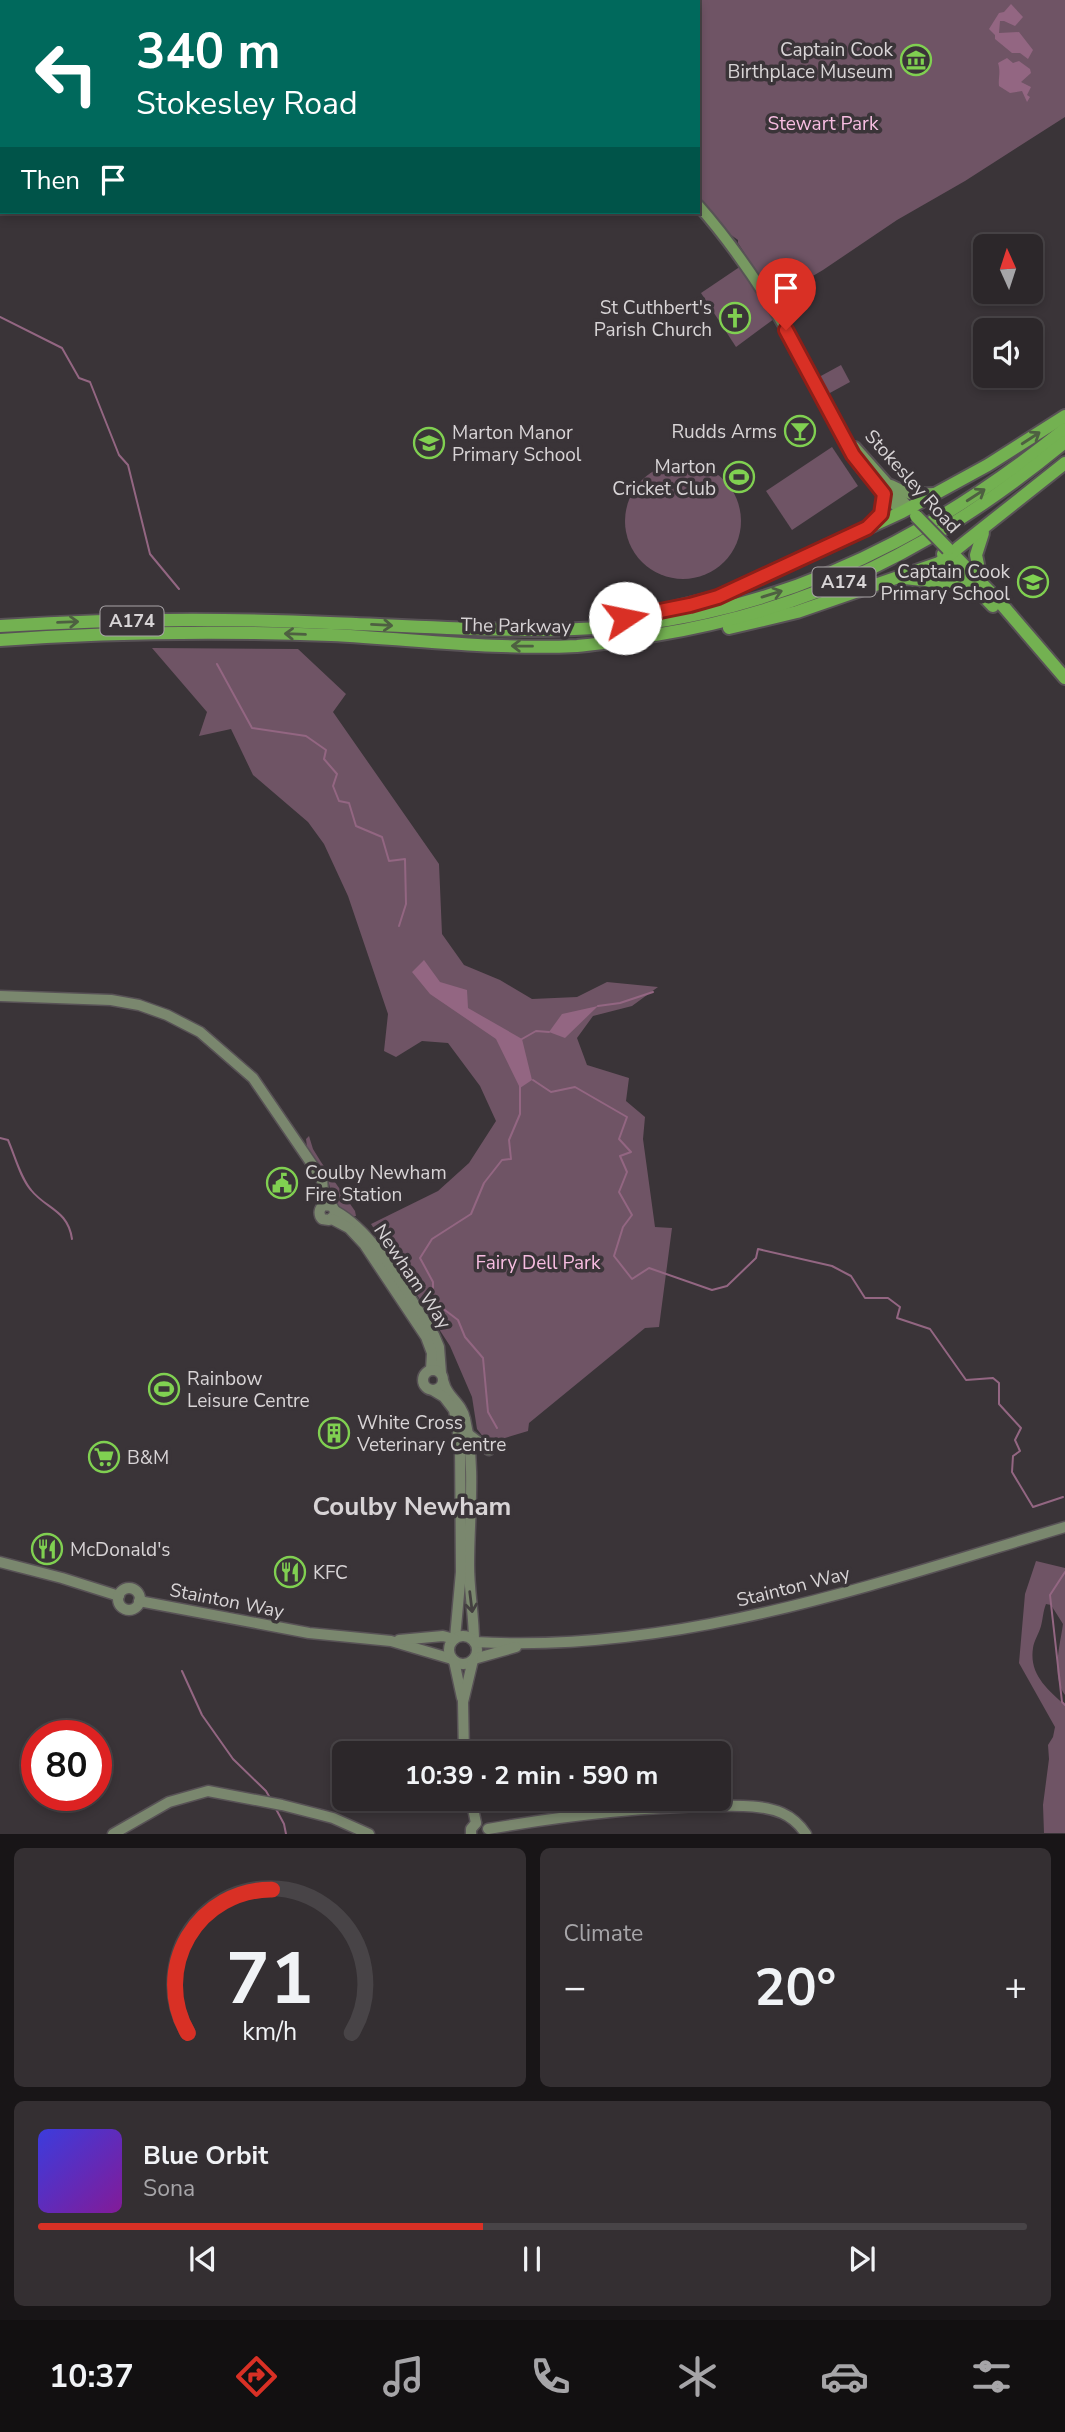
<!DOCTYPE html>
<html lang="en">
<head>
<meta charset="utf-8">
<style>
  body { margin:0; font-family:"Nunito Sans",sans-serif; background:#342f32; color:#f1f3f6; height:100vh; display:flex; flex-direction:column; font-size:26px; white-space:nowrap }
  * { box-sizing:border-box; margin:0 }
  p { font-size:23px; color:#a6a5a8 }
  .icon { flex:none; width:38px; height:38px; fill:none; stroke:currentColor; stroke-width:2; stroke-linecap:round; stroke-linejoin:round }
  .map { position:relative; height:1834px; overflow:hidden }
  .drawer { display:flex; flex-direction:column; gap:14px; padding:14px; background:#181517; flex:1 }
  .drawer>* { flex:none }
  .top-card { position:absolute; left:0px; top:0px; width:700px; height:214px; box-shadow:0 4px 10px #0003,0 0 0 2px #484447; background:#00695c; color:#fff; overflow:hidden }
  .needle { width:46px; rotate:357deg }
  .buttons { position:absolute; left:973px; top:234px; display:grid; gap:14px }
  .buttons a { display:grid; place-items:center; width:70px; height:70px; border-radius:10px; background:#2c272a; box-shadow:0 4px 10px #0003,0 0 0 2px #484447; font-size:35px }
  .speed { position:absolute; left:21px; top:1720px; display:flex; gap:14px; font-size:35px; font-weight:700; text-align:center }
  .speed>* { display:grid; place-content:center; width:91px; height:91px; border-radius:50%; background:#2c272a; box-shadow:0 4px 10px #0003,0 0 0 2px #484447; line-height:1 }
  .speed .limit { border:10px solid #d22; background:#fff; color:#111 }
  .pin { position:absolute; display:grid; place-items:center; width:60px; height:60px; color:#fff; margin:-72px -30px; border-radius:50% 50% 50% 0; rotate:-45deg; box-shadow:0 0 7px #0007 }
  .pin .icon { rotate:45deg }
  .me { position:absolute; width:77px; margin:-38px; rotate:79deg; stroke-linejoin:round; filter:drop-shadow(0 0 5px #0008) }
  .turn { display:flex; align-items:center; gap:24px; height:147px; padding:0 21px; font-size:32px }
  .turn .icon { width:91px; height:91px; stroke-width:2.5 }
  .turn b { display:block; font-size:49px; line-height:60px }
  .then { display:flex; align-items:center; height:66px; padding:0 21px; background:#0003; gap:14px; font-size:26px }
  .big { font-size:52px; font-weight:700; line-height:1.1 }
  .drawer .widget { flex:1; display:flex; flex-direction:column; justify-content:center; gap:10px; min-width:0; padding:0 24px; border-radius:10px; background:#342f32 }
  .drawer .dial { align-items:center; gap:0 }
  .dial svg { height:182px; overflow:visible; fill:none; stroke:#484447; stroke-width:7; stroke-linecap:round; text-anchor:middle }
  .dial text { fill:#f1f3f6; stroke:none }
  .song { display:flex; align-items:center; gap:21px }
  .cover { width:84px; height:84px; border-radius:10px; background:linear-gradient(135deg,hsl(240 70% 55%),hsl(290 70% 35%)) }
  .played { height:7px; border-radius:4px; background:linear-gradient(90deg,#d93025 45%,#484447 45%) }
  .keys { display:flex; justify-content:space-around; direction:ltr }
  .heat { display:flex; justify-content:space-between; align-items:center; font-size:38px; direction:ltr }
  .drawer .tiles { flex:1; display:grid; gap:14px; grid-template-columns:1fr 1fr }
  .widget:last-child { grid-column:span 2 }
  .trip { position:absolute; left:332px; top:1741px; width:399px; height:70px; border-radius:10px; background:#2c272a; box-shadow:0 4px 10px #0003,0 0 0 2px #484447; font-weight:700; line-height:70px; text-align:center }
  .menu { display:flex; height:112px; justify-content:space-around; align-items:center; background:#121011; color:#a6a5a8 }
  .menu .icon { width:49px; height:49px }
  .menu .active { color:#d93025 }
  .menu b { font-size:32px; color:#f1f3f6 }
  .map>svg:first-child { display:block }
  .green { fill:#6f5465 }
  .water { fill:#936682 }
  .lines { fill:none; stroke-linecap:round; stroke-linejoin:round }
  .stream { stroke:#936682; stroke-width:2 }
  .secondary-casing { stroke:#585256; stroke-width:13 }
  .primary-casing { stroke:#585256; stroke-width:14 }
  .highway-casing { stroke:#585256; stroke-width:16 }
  .secondary { stroke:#7a876e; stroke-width:10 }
  .primary { stroke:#779961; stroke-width:10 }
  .highway { stroke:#73b151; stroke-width:12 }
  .highway-bridge-casing { stroke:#585256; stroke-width:16; stroke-linecap:butt }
  .highway-bridge { stroke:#73b151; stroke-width:12 }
  .oneway { stroke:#4e6041 }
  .oneway2 { stroke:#444040 }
  .route-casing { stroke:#8d1f18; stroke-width:18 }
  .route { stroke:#d93025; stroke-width:12 }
  .labels { text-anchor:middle; stroke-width:7; stroke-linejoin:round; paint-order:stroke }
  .shield { fill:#3a3438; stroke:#a9a4a7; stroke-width:2 }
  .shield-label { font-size:18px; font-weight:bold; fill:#d8d4d6 }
  .poi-label { font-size:19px; fill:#d8d4d6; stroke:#3a3438; text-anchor:start }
  .park-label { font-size:19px; fill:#f7bde1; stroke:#3a3438 }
  .street-label { font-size:19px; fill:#d8d4d6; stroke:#3a3438 }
  .district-label { font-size:26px; font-weight:bold; fill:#d8d4d6; stroke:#3a3438 }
</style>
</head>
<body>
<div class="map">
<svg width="1065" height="1834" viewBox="0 0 1065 1834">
  <rect width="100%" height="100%" fill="#3a3438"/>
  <g class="green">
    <polygon points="554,0 1065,0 1065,117 965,181 897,220 823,270 774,299 738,243 738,240 731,235 698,195 698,2"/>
    <polygon points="741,266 774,319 736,347 701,293"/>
    <polygon points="841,365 850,382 828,394 819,377"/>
    <polygon points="832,447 858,486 792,530 766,491"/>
    <circle cx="683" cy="521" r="58"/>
    <polygon points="152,648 298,649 346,694 333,712 439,864 442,934 464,965 500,980 532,999 577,997 607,982 658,987 632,1006 593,1016 577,1038 587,1065 629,1078 626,1101 645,1117 643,1139 655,1227 672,1228 659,1327 645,1328 529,1423 528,1431 488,1443 477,1429 472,1397 450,1346 371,1224 438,1191 469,1163 496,1121 480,1086 448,1043 422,1041 396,1057 384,1051 388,1014 348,896 324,844 308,822 253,775 231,729 199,736 207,712"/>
    <polygon points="309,1136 313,1149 321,1162 355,1211 356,1216 349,1217 333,1203 328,1179 307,1147 306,1139"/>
    <path d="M1036,1561L1065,1568V1695C1051,1675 1060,1646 1063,1624L1051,1605L1046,1604C1043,1611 1043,1619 1041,1626C1039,1633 1034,1641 1033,1648C1029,1674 1047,1689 1065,1705V1833H1044L1043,1805L1049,1759L1048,1745L1053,1737L1055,1727L1019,1663L1025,1594Z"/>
  </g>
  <g class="water">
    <polygon points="1011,4 1023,17 1015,26 1004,21 1000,21 999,33 1019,32 1033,50 1028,59 1020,53 1012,53 995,39 995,35 989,29 999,13 1004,12"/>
    <path d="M1007,58L1013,63L1019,61L1030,69L1031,73L1021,82L1031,87L1027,95L1030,97L1027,102L1022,91L1010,93L999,86C998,78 1001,72 998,63Z"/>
    <polygon points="424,960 440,982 467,990 468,1008 522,1039 532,1080 520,1088 496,1039 430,994 412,972"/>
    <polygon points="598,1006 565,1038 549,1032 562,1014"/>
  </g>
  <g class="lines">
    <g class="stream">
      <polyline points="0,317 62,348 79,378 90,382 119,455 128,465 150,554 179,589"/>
      <polyline points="217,664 252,728 306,736 326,750 324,759 337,774 333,786 339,801 349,803 356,826 382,837 389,861 405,859 406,904 399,926"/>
      <polyline points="598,1006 620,1003 653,992"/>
      <polyline points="522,1039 536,1031 549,1032"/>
      <polyline points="533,1080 551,1092 575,1087 627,1117 619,1139 631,1152 620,1156 627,1172 619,1192 632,1215 623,1227 614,1256 632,1279 649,1268 712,1290 727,1286 756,1258 758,1249 832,1266 851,1276 865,1298 888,1298 900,1307 897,1318 930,1329 966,1380 993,1378 999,1383 999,1404 1021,1428 1015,1440 1020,1451 1013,1456 1012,1472 1033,1507 1063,1497"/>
      <path d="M0,1138L8,1140C15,1156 20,1177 31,1190C46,1209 68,1210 72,1239"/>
      <polyline points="497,1428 488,1412 483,1358 465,1337 458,1320 433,1301 433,1282 420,1258 432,1239 471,1214 484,1183 502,1160 511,1159 509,1140 520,1114 520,1086"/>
      <polyline points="1065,1572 1050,1595 1062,1702 1065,1705"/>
      <polyline points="182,1671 202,1715 233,1759 266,1791 270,1798"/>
      <polyline points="276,1809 284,1824 286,1834"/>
    </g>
    <g class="secondary-casing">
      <g id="secondary">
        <polyline points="316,2 317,0"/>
        <polyline points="0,143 2,143"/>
        <path d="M0,996L111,1000L139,1005L167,1015L200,1032L253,1078L322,1179L324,1205C319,1208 318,1214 322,1219L329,1220L334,1216L335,1211L332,1206L324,1205"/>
        <path d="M335,1211C377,1234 407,1295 434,1335L439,1347L441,1373"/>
        <polyline points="332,1219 349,1228 364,1244 426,1337 432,1353 431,1370"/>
        <circle cx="433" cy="1380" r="10"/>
        <path d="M444,1383C447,1397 462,1403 465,1419C476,1466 469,1517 469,1565C469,1591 474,1616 474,1641"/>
        <polyline points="434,1391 444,1397 454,1410 460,1443 461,1572 455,1638"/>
        <polyline points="468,1434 489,1450"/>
        <polyline points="0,1562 62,1578 119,1596"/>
        <circle cx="129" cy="1599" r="11"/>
        <polyline points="139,1601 309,1633 391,1641 452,1659"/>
        <circle cx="463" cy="1650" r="14"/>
        <polyline points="399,1640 443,1636 454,1639"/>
        <path d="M475,1642C677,1654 874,1584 1065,1527"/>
        <polyline points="474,1659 516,1647"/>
        <polyline points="454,1661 462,1698"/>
        <polyline points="464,1754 463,1702 473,1660"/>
        <polyline points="471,1799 476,1823"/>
        <path d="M488,1829C563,1816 637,1807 712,1806C734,1806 761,1804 782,1813C791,1817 800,1825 806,1834"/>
        <polyline points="113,1834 169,1802 208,1791 282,1805 333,1818 369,1834"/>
        <polyline points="471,1834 471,1829 476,1823"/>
      </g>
    </g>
    <g class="primary-casing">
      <g id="primary">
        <polyline points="543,0 544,2"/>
        <path d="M698,205C743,256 779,314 811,374C825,401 837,430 853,456C866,477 885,495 902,512"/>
        <polyline points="855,447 909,508"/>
        <polyline points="891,485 910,494 933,493"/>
        <polyline points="872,523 883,511 884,494"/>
      </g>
    </g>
    <g class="highway-casing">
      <g id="highway">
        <polyline points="948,549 998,600 1065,678"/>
        <polyline points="943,554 993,606"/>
        <polyline points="904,578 941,582 975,592"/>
        <polyline points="981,579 976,555 983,533"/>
        <polyline points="644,615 718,597 902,512 988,465 1065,416"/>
        <path d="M0,626C110,619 220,618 330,623C455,627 581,641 704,613C842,582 956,516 1065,429"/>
        <polyline points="729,628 797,612 939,563 1065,463"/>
        <path d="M0,640C110,632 220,631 331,635C413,639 495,650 577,646C603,644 629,639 655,635C816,609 940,545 1065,442"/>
      </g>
    </g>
    <use href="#secondary" class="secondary"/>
    <use href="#primary" class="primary"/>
    <use href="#highway" class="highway"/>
    <g class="highway-bridge-casing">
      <polyline id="highway-bridge" points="916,516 948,549"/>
    </g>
    <use href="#highway-bridge" class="highway-bridge"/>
  </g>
  <defs><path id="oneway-shaft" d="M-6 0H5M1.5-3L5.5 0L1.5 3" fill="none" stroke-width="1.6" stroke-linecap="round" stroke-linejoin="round" transform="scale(1.75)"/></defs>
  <g class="oneway">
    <use href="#oneway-shaft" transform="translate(1031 438) rotate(-33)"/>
    <use href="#oneway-shaft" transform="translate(976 495) rotate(-33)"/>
    <use href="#oneway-shaft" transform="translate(772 594) rotate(-17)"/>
    <use href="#oneway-shaft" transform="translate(68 622) rotate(-2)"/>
    <use href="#oneway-shaft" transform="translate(382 625) rotate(3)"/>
    <use href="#oneway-shaft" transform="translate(295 634) rotate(-178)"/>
    <use href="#oneway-shaft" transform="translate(522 646) rotate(-179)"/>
  </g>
  <use class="oneway2" href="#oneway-shaft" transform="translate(471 1602) rotate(83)"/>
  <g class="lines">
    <g class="route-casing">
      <polyline id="route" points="625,618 690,605 718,597 867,528 881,514 884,494 853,455 786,330"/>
    </g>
    <use href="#route" class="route"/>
  </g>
  <defs>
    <g id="museum-ring" transform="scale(1.575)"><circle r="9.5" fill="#3a3438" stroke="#80d051" stroke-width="1.5"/><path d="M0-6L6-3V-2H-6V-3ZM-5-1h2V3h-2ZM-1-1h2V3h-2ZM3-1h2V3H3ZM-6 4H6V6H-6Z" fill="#80d051"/></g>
    <g id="church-ring" transform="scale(1.575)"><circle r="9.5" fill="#3a3438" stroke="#80d051" stroke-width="1.5"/><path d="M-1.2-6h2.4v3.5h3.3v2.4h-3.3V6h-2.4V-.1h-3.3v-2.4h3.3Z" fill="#80d051"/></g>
    <g id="bar-ring" transform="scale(1.575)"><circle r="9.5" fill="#3a3438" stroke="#80d051" stroke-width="1.5"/><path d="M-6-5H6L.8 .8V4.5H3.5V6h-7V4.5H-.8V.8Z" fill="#80d051"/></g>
    <g id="school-ring" transform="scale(1.575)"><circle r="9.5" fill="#3a3438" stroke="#80d051" stroke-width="1.5"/><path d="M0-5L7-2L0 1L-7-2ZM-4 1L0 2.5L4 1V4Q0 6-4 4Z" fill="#80d051"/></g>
    <g id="stadium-ring" transform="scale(1.575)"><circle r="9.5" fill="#3a3438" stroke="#80d051" stroke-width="1.5"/><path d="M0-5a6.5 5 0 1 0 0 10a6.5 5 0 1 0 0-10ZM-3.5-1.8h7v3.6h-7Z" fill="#80d051"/></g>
    <g id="civic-ring" transform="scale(1.575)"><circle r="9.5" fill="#3a3438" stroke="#80d051" stroke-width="1.5"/><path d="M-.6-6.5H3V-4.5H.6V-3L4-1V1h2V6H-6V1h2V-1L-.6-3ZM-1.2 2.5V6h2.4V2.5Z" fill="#80d051"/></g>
    <g id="building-ring" transform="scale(1.575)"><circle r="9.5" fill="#3a3438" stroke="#80d051" stroke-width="1.5"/><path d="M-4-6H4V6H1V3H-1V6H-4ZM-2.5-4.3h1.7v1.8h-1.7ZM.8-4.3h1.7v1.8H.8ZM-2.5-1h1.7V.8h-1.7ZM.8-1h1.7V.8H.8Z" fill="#80d051"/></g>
    <g id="supermarket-ring" transform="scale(1.575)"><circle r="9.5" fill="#3a3438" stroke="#80d051" stroke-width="1.5"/><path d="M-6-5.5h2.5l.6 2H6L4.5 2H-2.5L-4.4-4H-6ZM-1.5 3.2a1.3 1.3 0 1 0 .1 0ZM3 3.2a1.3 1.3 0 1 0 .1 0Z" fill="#80d051"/></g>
    <g id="restaurant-ring" transform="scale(1.575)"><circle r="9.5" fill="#3a3438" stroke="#80d051" stroke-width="1.5"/><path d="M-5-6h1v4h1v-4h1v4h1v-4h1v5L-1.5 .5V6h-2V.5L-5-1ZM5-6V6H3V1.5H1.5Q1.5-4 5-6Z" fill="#80d051"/></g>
  </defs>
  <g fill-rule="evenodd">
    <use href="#museum-ring" x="916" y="60"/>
    <use href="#church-ring" x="735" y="318"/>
    <use href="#bar-ring" x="800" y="431"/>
    <use href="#school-ring" x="429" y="443"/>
    <use href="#stadium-ring" x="739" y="477"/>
    <use href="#school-ring" x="1033" y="582"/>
    <use href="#civic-ring" x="282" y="1183"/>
    <use href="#stadium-ring" x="164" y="1389"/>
    <use href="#building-ring" x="334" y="1433"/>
    <use href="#supermarket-ring" x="104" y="1457"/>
    <use href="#restaurant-ring" x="47" y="1549"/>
    <use href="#restaurant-ring" x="290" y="1572"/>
  </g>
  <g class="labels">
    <g class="shield">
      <rect x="812.5" y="567.5" width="63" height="29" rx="5"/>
      <rect x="100.5" y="606.5" width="63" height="29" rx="5"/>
    </g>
    <g class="shield-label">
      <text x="844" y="588">A174</text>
      <text x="132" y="627">A174</text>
    </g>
    <g class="poi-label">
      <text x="893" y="56" text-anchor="end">Captain Cook<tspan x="893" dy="22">Birthplace Museum</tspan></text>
      <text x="712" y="314" text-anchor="end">St Cuthbert's<tspan x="712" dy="22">Parish Church</tspan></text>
      <text x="777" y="438" text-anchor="end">Rudds Arms</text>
      <text x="452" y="439">Marton Manor<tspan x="452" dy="22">Primary School</tspan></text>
      <text x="716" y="473" text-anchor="end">Marton<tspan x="716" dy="22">Cricket Club</tspan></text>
      <text x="1010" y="578" text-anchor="end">Captain Cook<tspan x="1010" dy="22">Primary School</tspan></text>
      <text x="305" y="1179">Coulby Newham<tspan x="305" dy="22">Fire Station</tspan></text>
      <text x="187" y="1385">Rainbow<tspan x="187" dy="22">Leisure Centre</tspan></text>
      <text x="357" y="1429">White Cross<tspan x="357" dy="22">Veterinary Centre</tspan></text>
      <text x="127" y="1464">B&amp;M</text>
      <text x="70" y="1556">McDonald's</text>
      <text x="313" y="1579">KFC</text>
    </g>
    <g class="park-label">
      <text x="823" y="130">Stewart Park</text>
      <text x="538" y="1269">Fairy Dell Park</text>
    </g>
    <g class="street-label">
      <text transform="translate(913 481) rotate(48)" y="7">Stokesley Road</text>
      <text transform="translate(516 625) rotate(1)" y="7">The Parkway</text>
      <text transform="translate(413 1276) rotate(56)" y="7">Newham Way</text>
      <text transform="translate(793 1586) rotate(-14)" y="7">Stainton Way</text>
      <text transform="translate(227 1600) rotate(11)" y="7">Stainton Way</text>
    </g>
    <g class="district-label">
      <text x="412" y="1515">Coulby Newham</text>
    </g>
  </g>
</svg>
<div class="buttons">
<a><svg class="needle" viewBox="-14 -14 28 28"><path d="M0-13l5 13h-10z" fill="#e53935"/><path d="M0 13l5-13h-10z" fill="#a6a5a8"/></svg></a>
<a><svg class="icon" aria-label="sound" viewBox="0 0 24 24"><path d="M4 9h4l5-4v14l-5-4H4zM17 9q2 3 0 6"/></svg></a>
</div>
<div class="speed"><div class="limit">80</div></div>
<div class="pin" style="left:786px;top:330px;background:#d93025"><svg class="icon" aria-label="arrive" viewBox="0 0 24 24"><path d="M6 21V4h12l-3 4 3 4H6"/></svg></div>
<svg class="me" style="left:625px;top:618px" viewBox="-20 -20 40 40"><circle r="19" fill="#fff"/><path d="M0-13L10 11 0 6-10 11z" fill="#d93025"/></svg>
<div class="trip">10:39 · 2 min · 590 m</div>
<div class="top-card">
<div class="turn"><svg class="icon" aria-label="left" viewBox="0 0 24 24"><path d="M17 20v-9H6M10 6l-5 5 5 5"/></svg><div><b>340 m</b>Stokesley Road</div></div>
<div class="then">Then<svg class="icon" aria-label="arrive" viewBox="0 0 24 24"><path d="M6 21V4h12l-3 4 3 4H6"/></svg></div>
</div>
</div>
<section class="drawer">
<div class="tiles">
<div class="widget dial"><svg viewBox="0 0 100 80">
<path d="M14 69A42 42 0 1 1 86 69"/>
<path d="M14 69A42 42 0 0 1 51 6" stroke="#d93025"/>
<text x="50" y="56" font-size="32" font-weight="700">71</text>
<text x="50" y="72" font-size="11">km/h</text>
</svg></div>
<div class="widget"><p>Climate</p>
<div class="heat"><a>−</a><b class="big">20°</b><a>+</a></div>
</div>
<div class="widget">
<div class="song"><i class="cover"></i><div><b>Blue Orbit</b><p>Sona</p></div></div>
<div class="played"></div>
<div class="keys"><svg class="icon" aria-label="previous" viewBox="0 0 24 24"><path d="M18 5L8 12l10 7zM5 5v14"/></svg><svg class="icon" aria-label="pause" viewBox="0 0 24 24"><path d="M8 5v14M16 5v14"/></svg><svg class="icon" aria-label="next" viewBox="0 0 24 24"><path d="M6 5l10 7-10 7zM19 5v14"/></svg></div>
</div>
</div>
</section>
<nav class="menu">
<b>10:37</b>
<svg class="icon active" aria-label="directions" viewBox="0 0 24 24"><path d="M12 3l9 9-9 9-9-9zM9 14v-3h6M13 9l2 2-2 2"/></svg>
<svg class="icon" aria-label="music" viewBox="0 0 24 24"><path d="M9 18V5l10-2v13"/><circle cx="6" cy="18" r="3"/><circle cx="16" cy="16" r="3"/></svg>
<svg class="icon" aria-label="phone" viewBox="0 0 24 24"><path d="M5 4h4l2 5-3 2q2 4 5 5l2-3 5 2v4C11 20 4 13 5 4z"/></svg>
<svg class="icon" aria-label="climate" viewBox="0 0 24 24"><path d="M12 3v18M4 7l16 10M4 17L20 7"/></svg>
<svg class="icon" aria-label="car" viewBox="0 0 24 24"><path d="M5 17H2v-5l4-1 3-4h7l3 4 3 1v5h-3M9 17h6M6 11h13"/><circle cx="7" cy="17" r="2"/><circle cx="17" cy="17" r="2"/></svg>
<svg class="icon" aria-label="filters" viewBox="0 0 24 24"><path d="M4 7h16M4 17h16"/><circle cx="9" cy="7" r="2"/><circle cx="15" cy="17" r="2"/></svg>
</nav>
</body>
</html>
